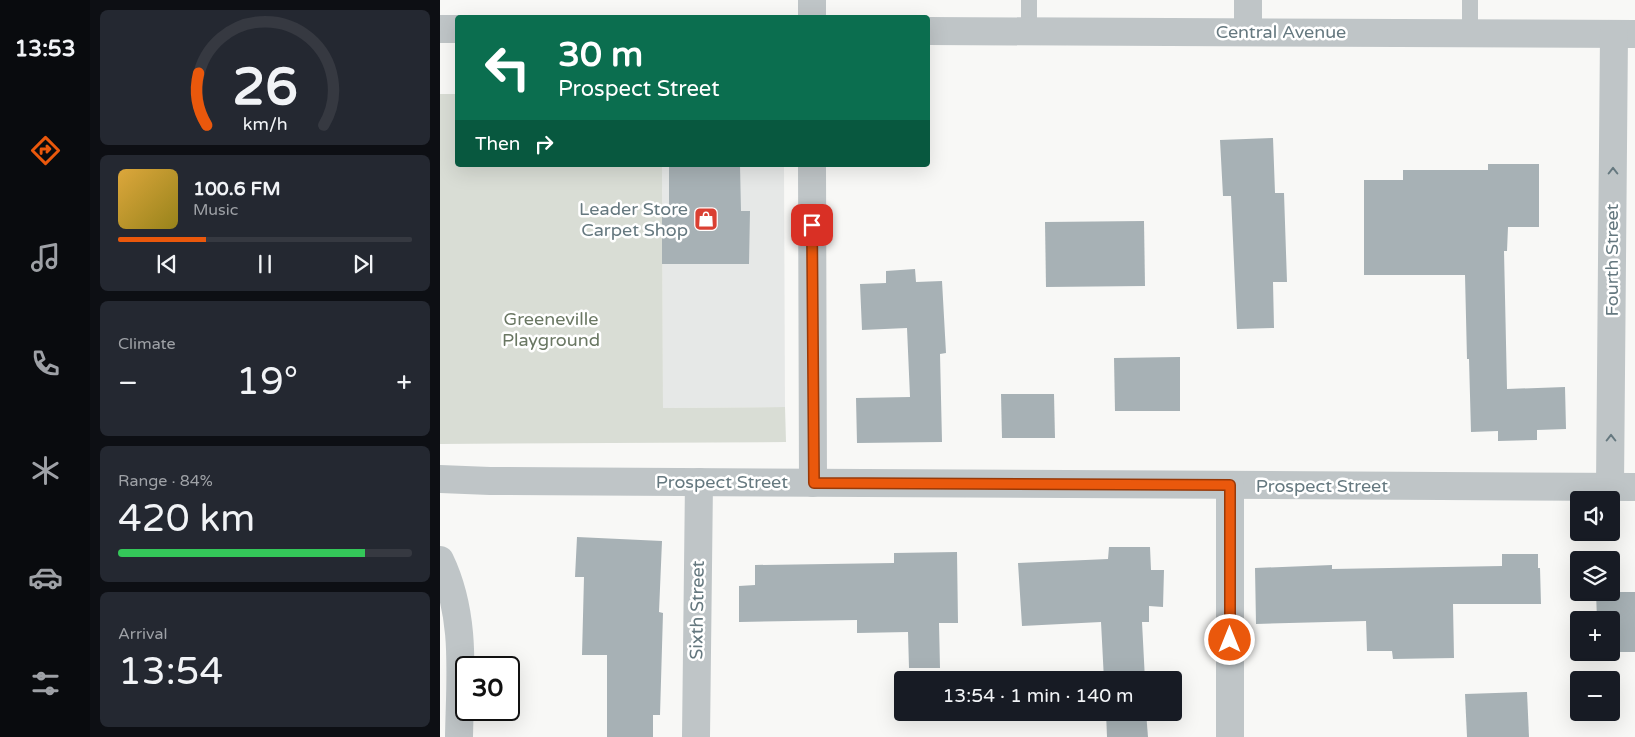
<!DOCTYPE html>
<html lang="en">
<head>
<meta charset="utf-8">
<style>
  body { margin:0; font-family:"Varela Round",sans-serif; background:#242831; color:#f1f3f6; height:100vh; display:flex; flex-direction:column; font-size:19px; white-space:nowrap }
  * { box-sizing:border-box; margin:0 }
  p { font-size:16px; color:#9ea1a6 }
  .icon { flex:none; width:28px; height:28px; fill:none; stroke:currentColor; stroke-width:2; stroke-linecap:round; stroke-linejoin:round }
  .map { position:relative; flex:1; overflow:hidden }
  .sheet { display:flex; flex-direction:column; gap:10px; padding:10px; background:#0d0f14; width:350px }
  .sheet>* { flex:none }
  .banner { position:absolute; left:15px; top:15px; width:475px; height:152px; border-radius:5px; box-shadow:0 5px 20px #0002; background:#0b6e4f; color:#fff; overflow:hidden }
  .fabs { position:absolute; left:1130px; top:491px; display:grid; gap:10px }
  .fabs a { display:grid; place-items:center; width:50px; height:50px; border-radius:5px; background:#171b24; box-shadow:0 5px 20px #0002; font-size:25px }
  .speed { position:absolute; left:15px; top:656px; display:flex; gap:10px; font-size:25px; font-weight:700; text-align:center }
  .speed>* { display:grid; place-content:center; width:65px; height:65px; border-radius:50%; background:#171b24; box-shadow:0 5px 20px #0002; line-height:1 }
  .speed .limit { border:2px solid #111; border-radius:8px; background:#fff; color:#111 }
  .pin { position:absolute; display:grid; place-items:center; width:42px; height:42px; color:#fff; margin:-21px; border-radius:10px; box-shadow:0 2px 8px #0006 }
  .me { position:absolute; width:55px; margin:-28px; rotate:0deg; stroke-linejoin:round; filter:drop-shadow(0 0 4px #0008) }
  .turn { display:flex; align-items:center; gap:18px; height:105px; padding:0 20px; font-size:22px }
  .turn .icon { width:65px; height:65px; stroke-width:2.5 }
  .turn b { display:block; font-size:35px; line-height:42px }
  .then { display:flex; align-items:center; height:48px; padding:0 20px; background:#0003; gap:10px; font-size:19px }
  .big { font-size:38px; font-weight:600; line-height:1.1 }
  .sheet .tile { flex:1; display:flex; flex-direction:column; justify-content:center; gap:8px; min-width:0; padding:0 18px; border-radius:8px; background:#242831 }
  .sheet .dial { align-items:center; gap:0 }
  .dial svg { height:130px; overflow:visible; fill:none; stroke:#363941; stroke-width:7; stroke-linecap:round; text-anchor:middle }
  .dial text { fill:#f1f3f6; stroke:none }
  .song { display:flex; align-items:center; gap:15px }
  .cover { width:60px; height:60px; border-radius:8px; background:linear-gradient(135deg,hsl(40 70% 55%),hsl(50 70% 35%)) }
  .played { height:5px; border-radius:2px; background:linear-gradient(90deg,#ea580c 30%,#363941 30%) }
  .keys { display:flex; justify-content:space-around; direction:ltr }
  .heat { display:flex; justify-content:space-between; align-items:center; font-size:28px; direction:ltr }
  .charge { height:8px; border-radius:4px; background:linear-gradient(90deg,#34c759 84%,#363941 0) }
  .trip { position:absolute; left:454px; top:671px; width:288px; height:50px; border-radius:5px; background:#171b24; box-shadow:0 5px 20px #0002; font-weight:600; line-height:50px; text-align:center }
  main { display:flex; flex:1; min-height:0 }
  .menu { display:flex; flex-direction:column; width:90px; justify-content:space-around; align-items:center; background:#090b0e; color:#9ea1a6 }
  .menu .icon { width:35px; height:35px }
  .menu .current { color:#ea580c }
  .menu b { font-size:22px; color:#f1f3f6 }
  .map>svg:first-child { display:block }
  .built { fill:#e6e8e7 }
  .green { fill:#d9ddd5 }
  .building { fill:#a7b1b5 }
  .lines { fill:none; stroke-linecap:round; stroke-linejoin:round }
  .service { stroke:#bfc5c7; stroke-width:16 }
  .minor { stroke:#bfc5c7; stroke-width:28 }
  .oneway { stroke:#65787f }
  .route-casing { stroke:#983908; stroke-width:12 }
  .route { stroke:#ea580c; stroke-width:9 }
  .labels { text-anchor:middle; stroke-width:5; stroke-linejoin:round; paint-order:stroke }
  .street-label { font-size:18px; fill:#65787f; stroke:#fff }
  .poi-label { font-size:18px; fill:#65787f; stroke:#fff; text-anchor:end }
  .park-label { font-size:18px; fill:#6a7763; stroke:#fff }
</style>
</head>
<body>
<main>
<nav class="menu">
<b>13:53</b>
<svg class="icon current" aria-label="directions" viewBox="0 0 24 24"><path d="M12 3l9 9-9 9-9-9zM9 14v-3h6M13 9l2 2-2 2"/></svg>
<svg class="icon" aria-label="music" viewBox="0 0 24 24"><path d="M9 18V5l10-2v13"/><circle cx="6" cy="18" r="3"/><circle cx="16" cy="16" r="3"/></svg>
<svg class="icon" aria-label="phone" viewBox="0 0 24 24"><path d="M5 4h4l2 5-3 2q2 4 5 5l2-3 5 2v4C11 20 4 13 5 4z"/></svg>
<svg class="icon" aria-label="climate" viewBox="0 0 24 24"><path d="M12 3v18M4 7l16 10M4 17L20 7"/></svg>
<svg class="icon" aria-label="car" viewBox="0 0 24 24"><path d="M5 17H2v-5l4-1 3-4h7l3 4 3 1v5h-3M9 17h6M6 11h13"/><circle cx="7" cy="17" r="2"/><circle cx="17" cy="17" r="2"/></svg>
<svg class="icon" aria-label="filters" viewBox="0 0 24 24"><path d="M4 7h16M4 17h16"/><circle cx="9" cy="7" r="2"/><circle cx="15" cy="17" r="2"/></svg>
</nav>
<section class="sheet">
<div class="tile dial"><svg viewBox="0 0 100 80">
<path d="M14 69A42 42 0 1 1 86 69"/>
<path d="M14 69A42 42 0 0 1 9 37" stroke="#ea580c"/>
<text x="50" y="56" font-size="32" font-weight="700">26</text>
<text x="50" y="72" font-size="11">km/h</text>
</svg></div>
<div class="tile">
<div class="song"><i class="cover"></i><div><b>100.6 FM</b><p>Music</p></div></div>
<div class="played"></div>
<div class="keys"><svg class="icon" aria-label="previous" viewBox="0 0 24 24"><path d="M18 5L8 12l10 7zM5 5v14"/></svg><svg class="icon" aria-label="pause" viewBox="0 0 24 24"><path d="M8 5v14M16 5v14"/></svg><svg class="icon" aria-label="next" viewBox="0 0 24 24"><path d="M6 5l10 7-10 7zM19 5v14"/></svg></div>
</div>
<div class="tile"><p>Climate</p>
<div class="heat"><a>−</a><b class="big">19°</b><a>+</a></div>
</div>
<div class="tile"><p>Range · 84%</p><b class="big">420 km</b><div class="charge"></div></div>
<div class="tile"><p>Arrival</p><b class="big">13:54</b></div>
</section>
<div class="map">
<svg width="1195" height="737" viewBox="0 0 1195 737">
  <rect width="100%" height="100%" fill="#f8f8f6"/>
  <polygon class="built" points="222,165 344,165 345,407 223,408"/>
  <polygon class="green" points="0,94 17,94 18,165 222,165 223,408 345,407 346,442 0,444"/>
  <g class="building">
    <polygon points="833,138 835,193 844,193 847,282 833,282 834,328 797,329 791,196 783,196 780,140"/>
    <polygon points="1048,164 1099,164 1099,227 1068,227 1067,251 1064,251 1067,389 1125,387 1126,429 1097,430 1097,440 1058,441 1058,431 1031,432 1029,359 1027,359 1025,275 924,275 924,180 963,180 963,170 1048,170"/>
    <polygon points="229,165 300,165 301,211 310,211 309,264 222,264 222,211 229,211"/>
    <polygon points="704,221 705,286 606,287 605,222"/>
    <polygon points="475,269 476,282 502,281 506,353 500,354 502,442 417,443 416,398 470,397 467,328 422,330 420,284 446,283 446,271"/>
    <polygon points="740,357 740,411 675,411 674,358"/>
    <polygon points="561,394 614,394 615,438 562,438"/>
    <polygon points="137,537 222,541 219,612 223,613 220,715 213,715 213,737 167,737 167,655 142,655 144,577 135,577"/>
    <polygon points="669,547 710,547 711,570 724,570 723,607 709,606 709,622 702,622 705,680 664,680 661,622 582,626 578,563 668,559"/>
    <polygon points="517,552 518,623 499,623 500,668 469,668 468,632 417,633 417,620 299,622 299,586 315,585 315,565 454,563 454,553"/>
    <polygon points="1062,554 1098,554 1098,568 1100,568 1101,604 1013,604 1014,658 953,659 952,651 927,651 926,621 816,624 815,568 892,565 892,569 1062,566"/>
    <polygon points="1156,592 1195,592 1195,652 1171,652 1171,620 1157,620"/>
    <polygon points="1087,692 1089,737 1027,737 1025,694"/>
    <polygon points="666,712 706,712 708,737 667,737"/>
  </g>
  <g class="lines">
    <g class="service">
      <polyline points="589,31 589,0"/>
      <polyline points="1030,33 1030,0"/>
    </g>
    <g class="minor">
      <polyline points="372,0 372,18"/>
      <polyline points="0,29 18,29"/>
      <polyline points="488,31 1195,34"/>
      <polyline points="808,32 808,0"/>
      <polyline points="372,165 373,483"/>
      <polyline points="0,479 50,481 1195,487"/>
      <polyline points="1170,487 1174,34"/>
      <path d="M0,560C27,616 20,677 19,737"/>
      <polyline points="256,737 259,482"/>
      <polyline points="790,737 790,485"/>
    </g>
  </g>
  <defs><path id="oneway-chevron" d="M-2-3.5L2.5 0L-2 3.5" fill="none" stroke-width="1.6" stroke-linecap="round" stroke-linejoin="round" transform="scale(1.25)"/></defs>
  <g class="oneway">
    <use href="#oneway-chevron" transform="translate(1173 171) rotate(-90)"/>
    <use href="#oneway-chevron" transform="translate(1171 438) rotate(-90)"/>
  </g>
  <g class="lines">
    <g class="route-casing">
      <polyline id="route" points="372,225 374,483 790,485 790,640"/>
    </g>
    <use href="#route" class="route"/>
  </g>
  <defs>
    <g id="shop-square" transform="scale(1.25)"><rect x="-9" y="-9" width="18" height="18" rx="4" fill="#da4033" stroke="#fff"/><path d="M-5-2.5h2.3a2.7 3.5 0 0 1 5.4 0H5L5.5 6h-11ZM-1.5-2.5h3a1.5 2.3 0 0 0-3 0Z" fill="#fff"/></g>
  </defs>
  <g fill-rule="evenodd">
    <use href="#shop-square" x="266" y="219"/>
  </g>
  <g class="labels">
    <g class="street-label">
      <text x="841" y="38">Central Avenue</text>
      <text transform="translate(1172 260) rotate(-90)" y="6">Fourth Street</text>
      <text x="282" y="488">Prospect Street</text>
      <text x="882" y="492">Prospect Street</text>
      <text transform="translate(257 610) rotate(-89)" y="6">Sixth Street</text>
    </g>
    <g class="poi-label">
      <text x="248" y="215">Leader Store<tspan x="248" dy="21">Carpet Shop</tspan></text>
    </g>
    <g class="park-label">
      <text x="111" y="325">Greeneville<tspan x="111" dy="21">Playground</tspan></text>
    </g>
  </g>
</svg>
<div class="fabs">
<a><svg class="icon" aria-label="sound" viewBox="0 0 24 24"><path d="M4 9h4l5-4v14l-5-4H4zM17 9q2 3 0 6"/></svg></a>
<a><svg class="icon" aria-label="layers" viewBox="0 0 24 24"><path d="M12 4l9 5-9 5-9-5zM3 14l9 5 9-5"/></svg></a>
<a>+</a>
<a>−</a>
</div>
<div class="speed"><div class="limit">30</div></div>
<div class="pin" style="left:372px;top:225px;background:#d93025"><svg class="icon" aria-label="arrive" viewBox="0 0 24 24"><path d="M6 21V4h12l-3 4 3 4H6"/></svg></div>
<svg class="me" style="left:790px;top:640px" viewBox="-20 -20 40 40"><circle r="17" fill="#ea580c" stroke="#fff" stroke-width="3"/><path d="M0-11L8 9 0 5-8 9z" fill="#fff"/></svg>
<div class="trip">13:54 · 1 min · 140 m</div>
<div class="banner">
<div class="turn"><svg class="icon" aria-label="left" viewBox="0 0 24 24"><path d="M17 20v-9H6M10 6l-5 5 5 5"/></svg><div><b>30 m</b>Prospect Street</div></div>
<div class="then">Then<svg class="icon" aria-label="right" viewBox="0 0 24 24"><path d="M7 20v-9h11M14 6l5 5-5 5"/></svg></div>
</div>
</div>
</main>
</body>
</html>
